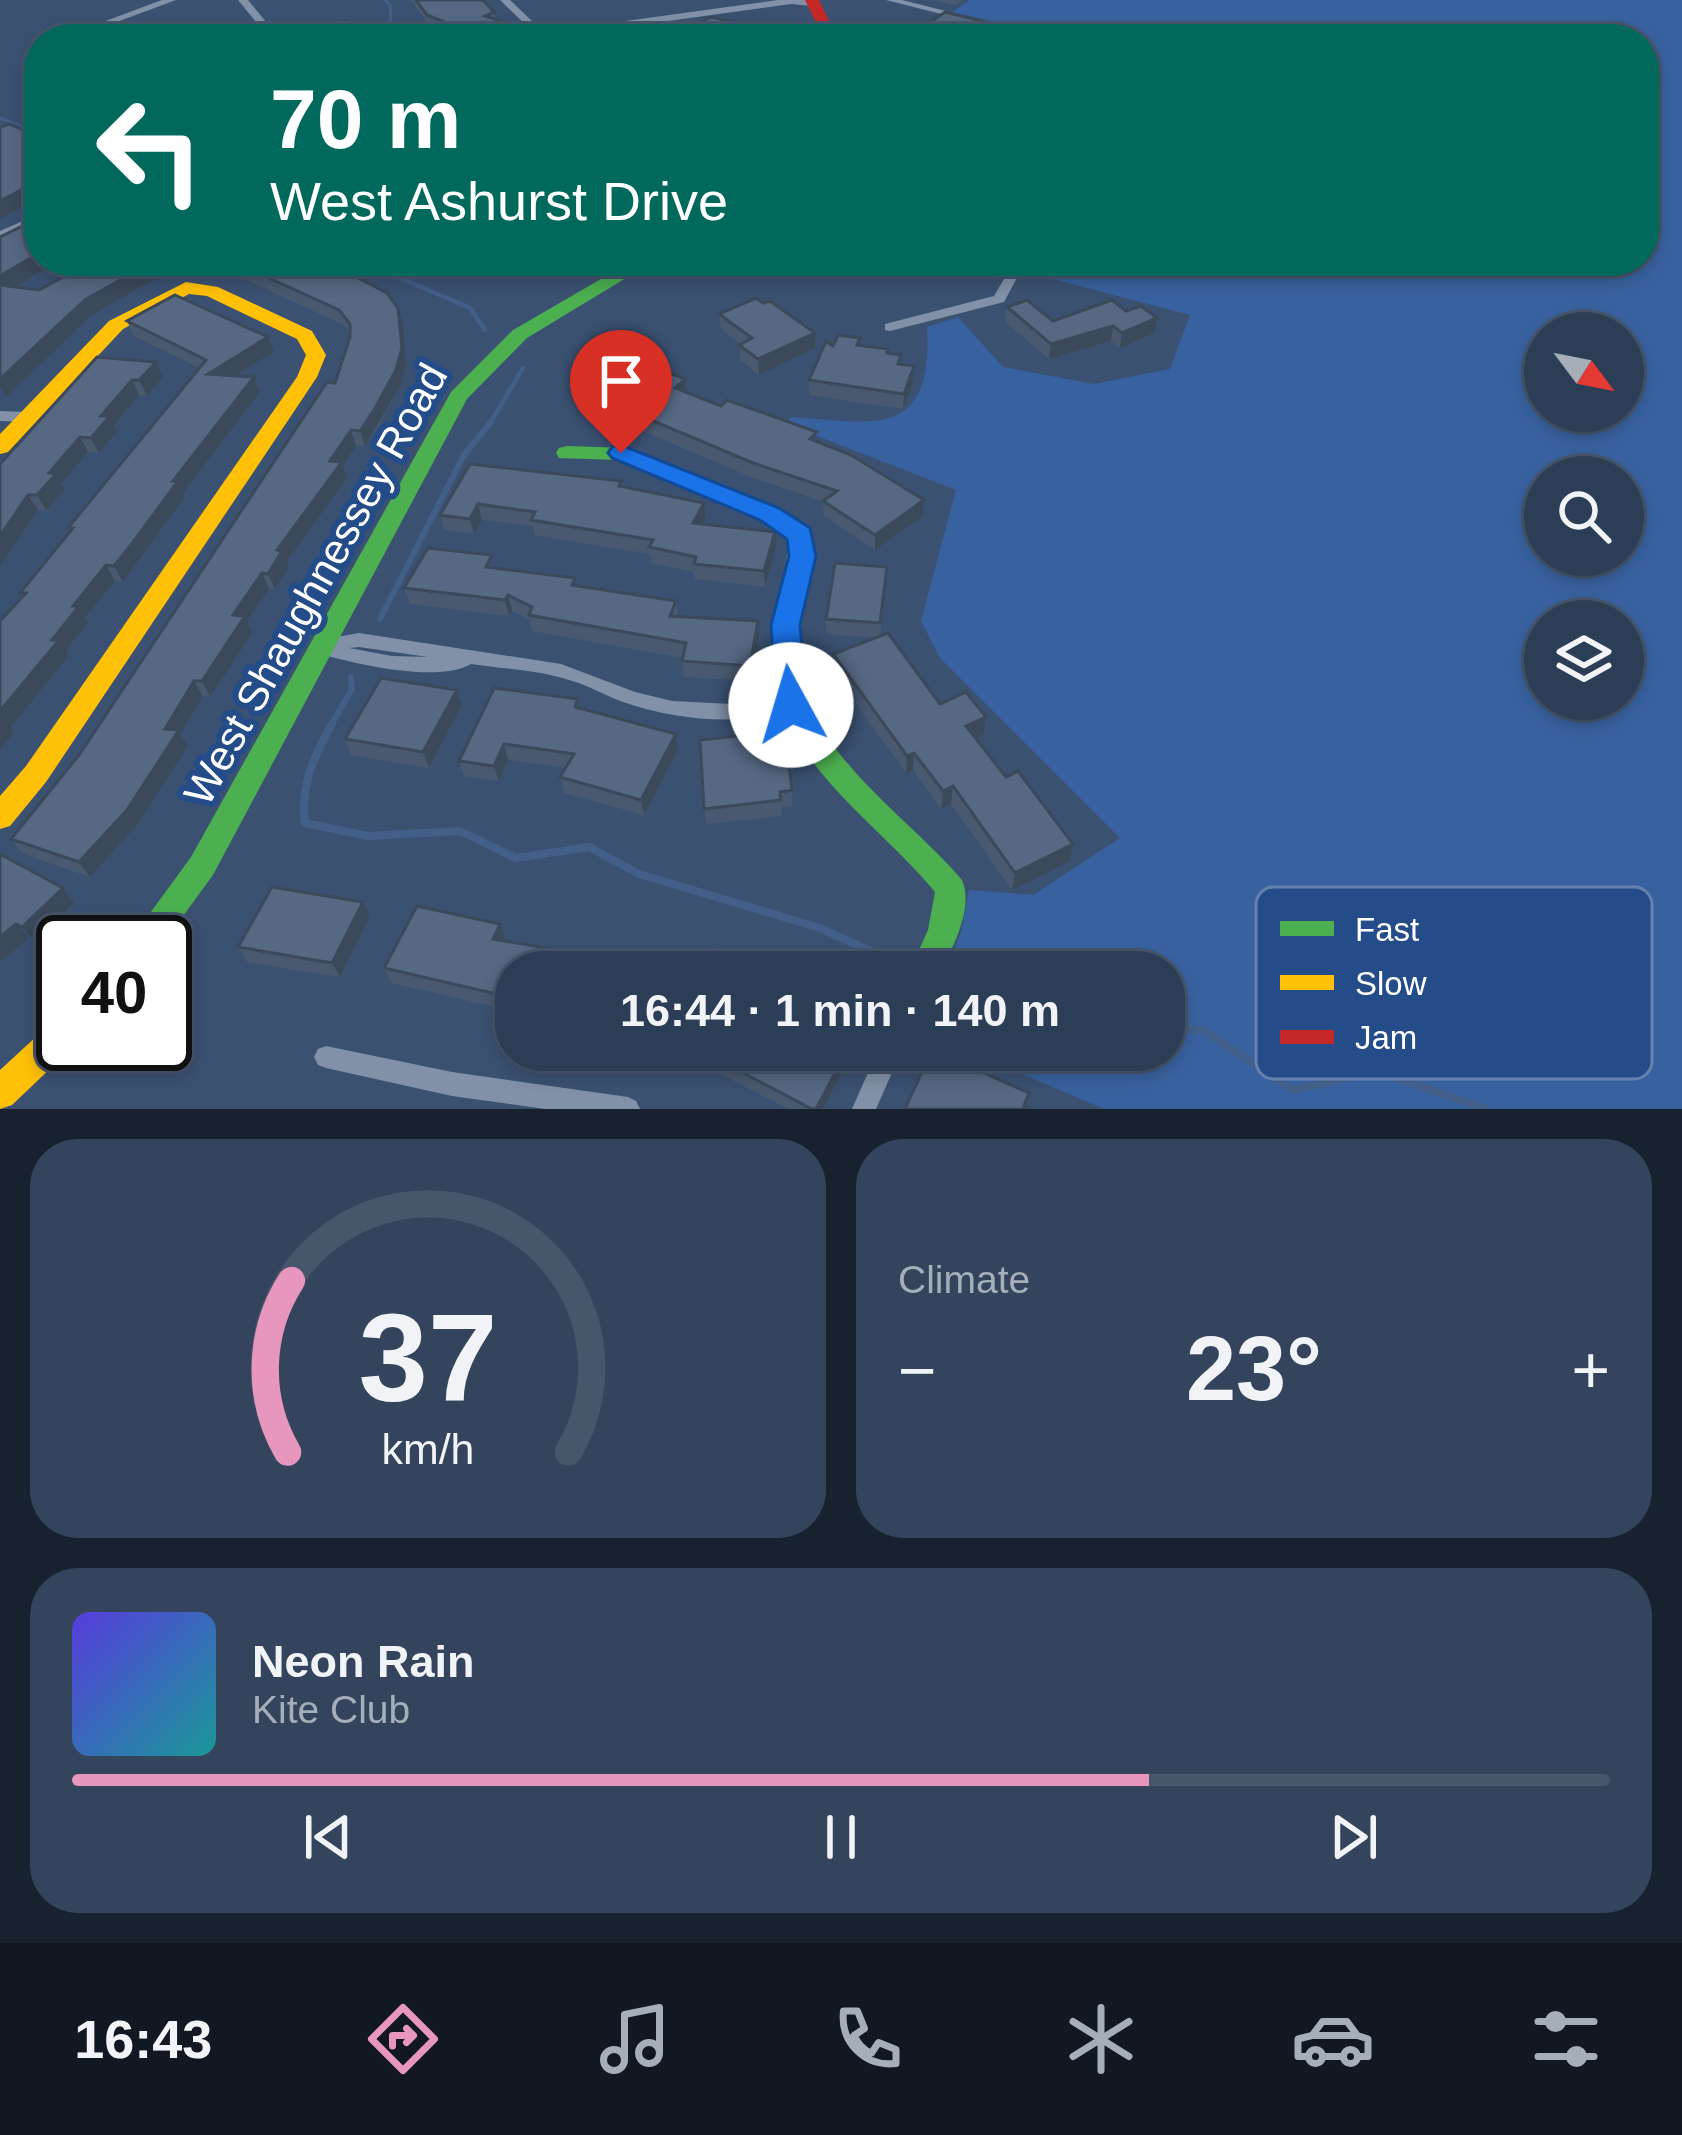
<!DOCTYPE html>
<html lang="en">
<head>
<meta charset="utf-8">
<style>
  body { margin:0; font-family:Arial,sans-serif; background:#34445c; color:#f1f3f6; height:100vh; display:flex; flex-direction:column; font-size:45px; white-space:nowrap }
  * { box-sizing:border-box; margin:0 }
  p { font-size:39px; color:#a6aeb9 }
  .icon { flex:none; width:66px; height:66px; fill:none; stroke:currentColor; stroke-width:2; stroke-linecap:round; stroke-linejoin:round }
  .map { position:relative; height:1109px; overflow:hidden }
  .panel { display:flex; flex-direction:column; gap:30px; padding:30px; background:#18222f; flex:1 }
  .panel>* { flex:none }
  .hud { position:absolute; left:24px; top:24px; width:1635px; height:252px; border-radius:48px; box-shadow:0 6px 18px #0003,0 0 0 3px #48566c; background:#00695c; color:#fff; overflow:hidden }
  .needle { width:78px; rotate:122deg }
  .tools { position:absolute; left:1524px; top:312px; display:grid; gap:24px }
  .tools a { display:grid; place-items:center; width:120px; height:120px; border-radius:50%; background:#2c3d56; box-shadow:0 6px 18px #0003,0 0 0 3px #48566c; font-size:60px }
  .speed { position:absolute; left:36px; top:915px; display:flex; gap:24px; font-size:60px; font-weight:700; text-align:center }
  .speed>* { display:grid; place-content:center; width:156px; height:156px; border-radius:50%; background:#2c3d56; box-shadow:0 6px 18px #0003,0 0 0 3px #48566c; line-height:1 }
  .speed .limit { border:6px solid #111; border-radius:18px; background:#fff; color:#111 }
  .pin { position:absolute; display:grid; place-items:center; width:102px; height:102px; color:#fff; margin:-123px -51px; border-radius:50% 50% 50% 0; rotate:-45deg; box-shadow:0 0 12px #0007 }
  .pin .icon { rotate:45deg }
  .me { position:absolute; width:132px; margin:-66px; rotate:354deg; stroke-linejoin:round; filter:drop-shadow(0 0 9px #0008) }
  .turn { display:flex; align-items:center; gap:42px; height:252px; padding:0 48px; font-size:54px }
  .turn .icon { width:156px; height:156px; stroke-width:2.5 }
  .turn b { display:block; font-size:84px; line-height:102px }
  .big { font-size:90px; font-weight:700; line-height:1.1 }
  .panel .widget { flex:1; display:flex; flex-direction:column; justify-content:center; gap:18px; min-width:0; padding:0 42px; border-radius:48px; background:#34445c }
  .panel .dial { align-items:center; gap:0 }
  .dial svg { height:312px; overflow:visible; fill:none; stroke:#48566c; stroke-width:7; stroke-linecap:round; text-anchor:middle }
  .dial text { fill:#f1f3f6; stroke:none }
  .song { display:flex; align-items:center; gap:36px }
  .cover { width:144px; height:144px; border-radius:18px; background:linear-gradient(135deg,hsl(250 70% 55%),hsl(180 70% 35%)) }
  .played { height:12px; border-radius:6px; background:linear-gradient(90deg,#e797bd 70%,#48566c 70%) }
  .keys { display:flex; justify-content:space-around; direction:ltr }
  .heat { display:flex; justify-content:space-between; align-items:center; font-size:66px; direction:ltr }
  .panel .tiles { flex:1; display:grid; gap:30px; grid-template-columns:1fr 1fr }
  .widget:last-child { grid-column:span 2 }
  .trip { position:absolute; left:495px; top:951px; width:690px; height:120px; border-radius:48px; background:#2c3d56; box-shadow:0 6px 18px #0003,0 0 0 3px #48566c; font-weight:700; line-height:120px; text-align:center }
  .tabs { display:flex; height:192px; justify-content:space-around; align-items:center; background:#121822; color:#a6aeb9 }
  .tabs .icon { width:84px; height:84px }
  .tabs .current { color:#e797bd }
  .tabs b { font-size:54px; color:#f1f3f6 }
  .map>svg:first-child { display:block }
  .green { fill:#38629f; fill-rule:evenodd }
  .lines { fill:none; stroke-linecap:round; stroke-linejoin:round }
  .stream-far3 { stroke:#425f8a; stroke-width:3 }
  .stream-far2 { stroke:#425f8a; stroke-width:4.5 }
  .stream-far1 { stroke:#425f8a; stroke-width:6 }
  .stream { stroke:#425f8a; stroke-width:8 }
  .street { fill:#8291a7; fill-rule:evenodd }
  .fast { fill:#4caf50; fill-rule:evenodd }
  .slow { fill:#ffc107; fill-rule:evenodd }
  .jam { fill:#c62828; fill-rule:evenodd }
  .wall { fill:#4a5970 }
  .shaded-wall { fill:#3c495b }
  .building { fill:#566882; stroke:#3c495b; stroke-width:3 }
  .route { fill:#1a73e8; stroke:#114b97; stroke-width:3 }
  .labels { text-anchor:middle; stroke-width:12; stroke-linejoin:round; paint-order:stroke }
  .street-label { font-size:42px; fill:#fff; stroke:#244c89 }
  .key { fill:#244c89; stroke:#6682ac; stroke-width:3 }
  .key-label { font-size:33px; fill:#fff }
</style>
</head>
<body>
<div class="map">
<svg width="1682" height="1109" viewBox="0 0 1682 1109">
  <rect width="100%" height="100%" fill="#3b5172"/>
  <path class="green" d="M970,0H1682V1109H1104L966,1050H1164V972H945L961,932L969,890L1033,895L1120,838L940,658L921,621L956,490L786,424L791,417C875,423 933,440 927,327L958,317L1003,367L1094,384L1170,369L1190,315L1034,274L1040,261H1644V39H1069L952,12ZM1545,333H1623V411H1545ZM1545,477H1623V555H1545ZM1545,621H1623V699H1545Z"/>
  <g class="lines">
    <g class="stream-far3">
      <polyline points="385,0 390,5 391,24 411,39"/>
      <polyline points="0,118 39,134"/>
    </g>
    <g class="stream-far2">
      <polyline points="361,261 470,308 485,330"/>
      <polyline points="489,425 523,368"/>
    </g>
    <g class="stream-far1">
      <polyline points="380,619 464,455 491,422"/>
      <polyline points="330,727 352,689 351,677"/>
    </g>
    <g class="stream">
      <path d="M332,724C314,756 300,786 305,823L368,836L460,831L516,858L589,847L639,874L820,928L877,954"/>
      <polyline points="968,961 985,972"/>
      <polyline points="1164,1030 1203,1030 1293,1090 1377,1071 1486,1109"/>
    </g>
    <g class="street">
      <polygon points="162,0 176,0 71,39 57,39"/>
      <polygon points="238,0 248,0 280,39 270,39"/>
      <polygon points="500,0 510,0 533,22 567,29 778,0 810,0 818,3 813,6 791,4 567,35 527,26"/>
      <polygon points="886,0 902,0 1057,39 1040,39"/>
      <polygon points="39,45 39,51 31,54 26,51"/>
      <polygon points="39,214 39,223 0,240 0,231"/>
      <polygon points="963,261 985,261 1010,267 1014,261 1026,261 1004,302 890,331 885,330 885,324 994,296 1007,274"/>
      <polygon points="0,411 27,412 34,417 27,422 0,421"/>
      <path d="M359,633L561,664L635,692L672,701L731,704L791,698L798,700L800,705L798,710C742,726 678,721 623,702C606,696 590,686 572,681C540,670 504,669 471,664C438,684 350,663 314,652L311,647L314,642L320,640ZM359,647L428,657L392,656L349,648Z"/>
      <polygon points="326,1046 452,1072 628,1097 636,1101 640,1109 545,1109 452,1096 326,1068 318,1065 314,1057 318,1049"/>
      <polygon points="878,1050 902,1050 876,1109 852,1109"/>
    </g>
    <g class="fast">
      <polygon points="632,261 654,261 527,338 467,399 213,875 164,942 129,942 191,857 451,392 513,330"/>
      <path d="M567,446L629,448L777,508L809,529C822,561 797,621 798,658C802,748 908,816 962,880C974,908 953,946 941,972H909L928,930L935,892C879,823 774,758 772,659C771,618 786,579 789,538L761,520L618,460L559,458L556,453L559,448Z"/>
    </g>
    <g class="slow">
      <polygon points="186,282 218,287 312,331 326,355 317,377 46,782 10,826 0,829 0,796 26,766 297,377 306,355 297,339 207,296 189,294 123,329 8,452 0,454 0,434 109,321"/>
      <polygon points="63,1018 63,1044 75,1045 12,1105 0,1109 0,1070 51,1023"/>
    </g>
    <polygon class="jam" points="805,0 819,0 838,39 824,39"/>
  </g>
  <g class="wall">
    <polygon points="411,0 483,0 494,12 496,20 513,25 515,38 459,39 430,27"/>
    <polygon points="933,0 963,0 955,5"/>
    <polygon points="919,30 989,35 984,39 919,39"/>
    <polygon points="219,261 325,261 403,323 406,363 400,386 379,425 365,446 356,446 343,466 347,478 287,561 289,566 275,589 269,589 247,621 253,632 210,697 203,696 180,734 188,746 137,825 90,877 23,854 11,839 79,755 335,383 350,337 350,333 344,325 222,269"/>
    <polygon points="1112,300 1154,333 1120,348 1111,341 1049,359 1005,322 1007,307 1053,321"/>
    <polygon points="719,314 815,348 759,375 740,360 739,345 740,344 721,329"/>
    <polygon points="127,321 274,352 236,376 254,377 260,392 183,493 185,497 142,557 123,582 115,581 85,618 88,622 66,651 69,656 10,728 14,733 0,750 0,621 23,597 20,593 70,531 68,528 199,368 134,336"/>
    <polygon points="860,345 888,353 901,364 913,381 903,409 809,395 809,380 833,346"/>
    <polygon points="97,357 163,377 147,396 139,395 114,425 117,432 99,453 88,452 61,484 65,489 46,511 38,510 0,464"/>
    <polygon points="687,393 818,442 923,516 875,550 824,516 823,502 754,478 623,423 620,407"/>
    <polygon points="470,464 621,481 622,486 704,503 706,518 703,524 776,547 765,587 695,579 694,572 651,563 650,554 535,535 533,526 482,520 474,534 444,530 440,515"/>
    <polygon points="496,568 577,585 676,601 678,616 758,621 759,637 751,681 684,677 682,658 532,631 530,620 512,611 509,616 410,604 404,588"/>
    <polygon points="886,583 880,636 940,704 984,734 975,738 1006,777 1073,844 1070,861 1012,890 951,804 941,809 913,770 906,773 833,672 833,654 876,638 826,634 826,619"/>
    <polygon points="457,690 462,705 429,768 351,755 345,739"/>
    <polygon points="580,709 678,750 644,815 564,793 560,777 566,768 508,760 499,781 464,776 459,761"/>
    <polygon points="700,740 792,790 792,806 781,807 782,816 706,824"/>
    <polygon points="363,902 370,917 340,977 247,962 238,947"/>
    <polygon points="505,939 504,941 604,958 608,972 516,972 516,1032 498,1028 493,1014 496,1007 391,983 384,968"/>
    <polygon points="641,1050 854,1050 823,1109 788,1109 709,1068 706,1075"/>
  </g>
  <g class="shaded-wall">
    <polygon points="990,23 989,35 984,39 964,39"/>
    <polygon points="755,26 755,39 742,35"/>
    <polygon points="39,181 39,198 0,219 0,201"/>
    <polygon points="39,253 39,261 58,261 0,296 0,276"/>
    <polygon points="155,261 191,261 193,266 164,274 93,314 6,397 0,387 0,379 86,299"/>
    <polygon points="398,308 403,323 406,363 400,386 365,446 360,431"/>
    <polygon points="1157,318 1154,333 1120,348 1122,333"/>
    <polygon points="1113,326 1111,341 1049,359 1051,344"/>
    <polygon points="815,333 815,348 759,375 758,359"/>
    <polygon points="268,337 274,352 214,389 208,374"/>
    <polygon points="156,362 163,377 147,396 139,380"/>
    <polygon points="914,366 913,381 903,409 904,394"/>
    <polygon points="254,377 260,392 183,493 185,497 123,582 114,566 173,481"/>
    <polygon points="685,379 687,395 675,388"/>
    <polygon points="132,380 139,395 114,425 117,432 99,453 91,438 101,416"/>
    <polygon points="351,430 356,446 343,466 347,478 287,561 289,566 275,589 268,574 277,550 330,461"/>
    <polygon points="80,437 88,452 61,484 65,489 46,511 37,495 49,473"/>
    <polygon points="28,495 38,510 0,566 0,536"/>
    <polygon points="924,500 923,516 875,550 875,535"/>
    <polygon points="704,503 706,518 695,539 693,523"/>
    <polygon points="478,504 482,520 474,534 470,519"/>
    <polygon points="775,532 776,547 765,587 764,571"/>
    <polygon points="106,565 115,581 85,618 88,622 66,651 69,656 10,728 14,733 0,750 0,711 73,606"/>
    <polygon points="262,573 269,589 247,621 253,632 210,697 202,681 233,615"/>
    <polygon points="508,595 512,611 509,616 505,600"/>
    <polygon points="758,621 759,637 751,681 750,666"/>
    <polygon points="194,681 203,696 180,734 188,746 137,825 90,877 79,862"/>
    <polygon points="457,690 462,705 429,768 423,752"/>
    <polygon points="986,717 984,734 964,744 966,726"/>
    <polygon points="676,734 678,750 644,815 641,800"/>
    <polygon points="504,744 508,760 499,781 494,766"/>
    <polygon points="914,753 913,770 906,773 907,756"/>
    <polygon points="953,786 951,804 941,809 943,791"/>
    <polygon points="1073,844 1070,861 1012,890 1015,873"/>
    <polygon points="63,888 74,903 35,942 22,927"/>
    <polygon points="363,902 370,917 340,977 332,963"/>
    <polygon points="16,924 29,938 0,962 0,937"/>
    <polygon points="500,924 505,939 498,953 493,939"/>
    <polygon points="604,958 608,972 599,972"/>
    <polygon points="847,1050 854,1050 823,1109 816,1109"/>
    <polygon points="707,1054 709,1068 706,1075 704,1061"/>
  </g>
  <g class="building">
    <polygon points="416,0 483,0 494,12 485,16 513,25 459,28 427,15"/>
    <polygon points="945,12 990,23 964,39 955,39 919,30"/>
    <polygon points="711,17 755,26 742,35 762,39 680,39 671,36"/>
    <polygon points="346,21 363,38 316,39 307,30"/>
    <polygon points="612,25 618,39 585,39 581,28"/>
    <polygon points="220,32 229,39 196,39"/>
    <polygon points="9,124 34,134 39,145 39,181 0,201 0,128"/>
    <polygon points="29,223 39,228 39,253 0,276 0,237"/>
    <polygon points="93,261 155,261 86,299 0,379 0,285 39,290"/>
    <polygon points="231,261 325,261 387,293 398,308 402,348 396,370 374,410 360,431 351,430 330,461 342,462 277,550 282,551 268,574 262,573 233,615 245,616 202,681 194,681 165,729 179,730 127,810 79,862 11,839 79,755 327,382 335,383 350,337 350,324 339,310"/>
    <polygon points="175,295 268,337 208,374 254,377 173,481 178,481 134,541 114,566 106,565 73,606 79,606 52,640 59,640 0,711 0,621 26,593 20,593 73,528 68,528 206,360 127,321"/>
    <polygon points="756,298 763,303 770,301 815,333 758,359 739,345 752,338 719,314"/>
    <polygon points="1027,300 1053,321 1112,300 1126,311 1141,306 1157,318 1122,333 1113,326 1051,344 1007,307"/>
    <polygon points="838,335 860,338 857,345 888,349 887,353 901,355 898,364 914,366 904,394 809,380 826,341 833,346"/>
    <polygon points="97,357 156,362 139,380 132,380 101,416 110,416 91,438 80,437 49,473 56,474 37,495 28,495 0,536 0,464"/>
    <polygon points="664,371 685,379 675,388 721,406 727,400 817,432 810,439 851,455 924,500 875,535 823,501 837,491 753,463 620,407"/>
    <polygon points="470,464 621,481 619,486 704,503 693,523 775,532 764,571 694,564 696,557 649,547 653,540 531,520 535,512 478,504 470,519 440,515"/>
    <polygon points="428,548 492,555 486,567 575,578 572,585 676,601 670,616 758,621 750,666 682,661 686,643 529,615 532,607 508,595 505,600 404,588"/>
    <polygon points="835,563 887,567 880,623 826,619"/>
    <polygon points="888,633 940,704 966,692 986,717 966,726 1006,777 1018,771 1073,844 1015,873 953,786 943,791 914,753 907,756 833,654"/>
    <polygon points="381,678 457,690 423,752 345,739"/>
    <polygon points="494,688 578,699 575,707 676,734 641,800 560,777 574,754 504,744 494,766 459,761"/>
    <polygon points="785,731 792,790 780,792 781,800 704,809 700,740"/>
    <polygon points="0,854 63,888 22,927 16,924 0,937"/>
    <polygon points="272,887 363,902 332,963 238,947"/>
    <polygon points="417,906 500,924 493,939 604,958 599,972 516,972 516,1019 493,1014 501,995 384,968"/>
    <polygon points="714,949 751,963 749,969 756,972 702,972"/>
    <polygon points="641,953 693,972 631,972"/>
    <polygon points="674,1050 847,1050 816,1109 812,1109 707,1054 704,1061"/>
    <polygon points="932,1050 1029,1093 1024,1106 1031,1109 905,1109"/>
  </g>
  <polygon class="route" points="621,445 779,508 810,528 816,556 800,625 807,705 802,714 781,714 776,705 771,625 789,556 787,539 760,520 612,458 608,453 612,447"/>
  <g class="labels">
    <g class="street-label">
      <text transform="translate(315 584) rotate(-61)" y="15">West Shaughnessey Road</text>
    </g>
  </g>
  <rect x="1256" y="887" width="396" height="192" rx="18" class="key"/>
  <rect x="1280" y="921" width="54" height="15" fill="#4caf50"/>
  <rect x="1280" y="975" width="54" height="15" fill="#ffc107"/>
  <rect x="1280" y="1030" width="54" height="14" fill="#c62828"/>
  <g class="key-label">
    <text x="1355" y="941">Fast</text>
    <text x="1355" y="995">Slow</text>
    <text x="1355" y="1049">Jam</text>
  </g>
</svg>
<div class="tools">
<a><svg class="needle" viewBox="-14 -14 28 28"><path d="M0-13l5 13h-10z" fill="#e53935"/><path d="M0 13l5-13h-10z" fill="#a6aeb9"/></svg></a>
<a><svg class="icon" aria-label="search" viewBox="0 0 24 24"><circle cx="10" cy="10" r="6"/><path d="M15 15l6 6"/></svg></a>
<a><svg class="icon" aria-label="layers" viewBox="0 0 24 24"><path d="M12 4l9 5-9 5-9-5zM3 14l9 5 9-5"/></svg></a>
</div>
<div class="speed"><div class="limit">40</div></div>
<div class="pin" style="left:621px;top:453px;background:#d93025"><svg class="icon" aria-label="arrive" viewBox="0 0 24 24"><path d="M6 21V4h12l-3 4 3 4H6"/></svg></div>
<svg class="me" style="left:791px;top:705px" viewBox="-20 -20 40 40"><circle r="19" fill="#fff"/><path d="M0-13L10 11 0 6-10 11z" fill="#1a73e8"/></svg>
<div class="trip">16:44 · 1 min · 140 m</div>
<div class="hud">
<div class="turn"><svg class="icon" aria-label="left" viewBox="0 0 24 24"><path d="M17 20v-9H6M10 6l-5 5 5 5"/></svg><div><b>70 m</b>West Ashurst Drive</div></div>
</div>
</div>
<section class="panel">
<div class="tiles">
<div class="widget dial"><svg viewBox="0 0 100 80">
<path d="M14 69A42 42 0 1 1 86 69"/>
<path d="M14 69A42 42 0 0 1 15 25" stroke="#e797bd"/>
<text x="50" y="56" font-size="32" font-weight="700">37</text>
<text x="50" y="72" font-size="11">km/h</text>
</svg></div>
<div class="widget"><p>Climate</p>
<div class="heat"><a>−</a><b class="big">23°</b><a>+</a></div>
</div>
<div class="widget">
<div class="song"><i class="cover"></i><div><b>Neon Rain</b><p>Kite Club</p></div></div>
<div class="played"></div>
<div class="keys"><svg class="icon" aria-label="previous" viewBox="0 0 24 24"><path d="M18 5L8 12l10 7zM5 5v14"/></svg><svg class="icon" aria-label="pause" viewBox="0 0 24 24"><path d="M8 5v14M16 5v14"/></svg><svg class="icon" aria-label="next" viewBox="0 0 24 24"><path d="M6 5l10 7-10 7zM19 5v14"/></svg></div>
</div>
</div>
</section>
<nav class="tabs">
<b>16:43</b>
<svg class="icon current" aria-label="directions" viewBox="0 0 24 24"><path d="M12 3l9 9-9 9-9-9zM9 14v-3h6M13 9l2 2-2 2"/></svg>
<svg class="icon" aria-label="music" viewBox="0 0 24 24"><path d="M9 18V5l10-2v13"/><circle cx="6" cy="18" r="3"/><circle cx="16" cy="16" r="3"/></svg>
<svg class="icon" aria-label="phone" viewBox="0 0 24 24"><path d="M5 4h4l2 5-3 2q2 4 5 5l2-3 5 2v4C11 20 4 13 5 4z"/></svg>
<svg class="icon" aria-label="climate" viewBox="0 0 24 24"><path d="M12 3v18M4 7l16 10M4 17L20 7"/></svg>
<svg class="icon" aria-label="car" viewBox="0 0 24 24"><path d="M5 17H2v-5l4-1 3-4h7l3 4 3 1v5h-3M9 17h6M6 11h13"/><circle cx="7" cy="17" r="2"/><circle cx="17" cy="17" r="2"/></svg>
<svg class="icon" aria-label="filters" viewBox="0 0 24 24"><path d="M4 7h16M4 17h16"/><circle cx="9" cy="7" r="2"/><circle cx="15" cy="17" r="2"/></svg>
</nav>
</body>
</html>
